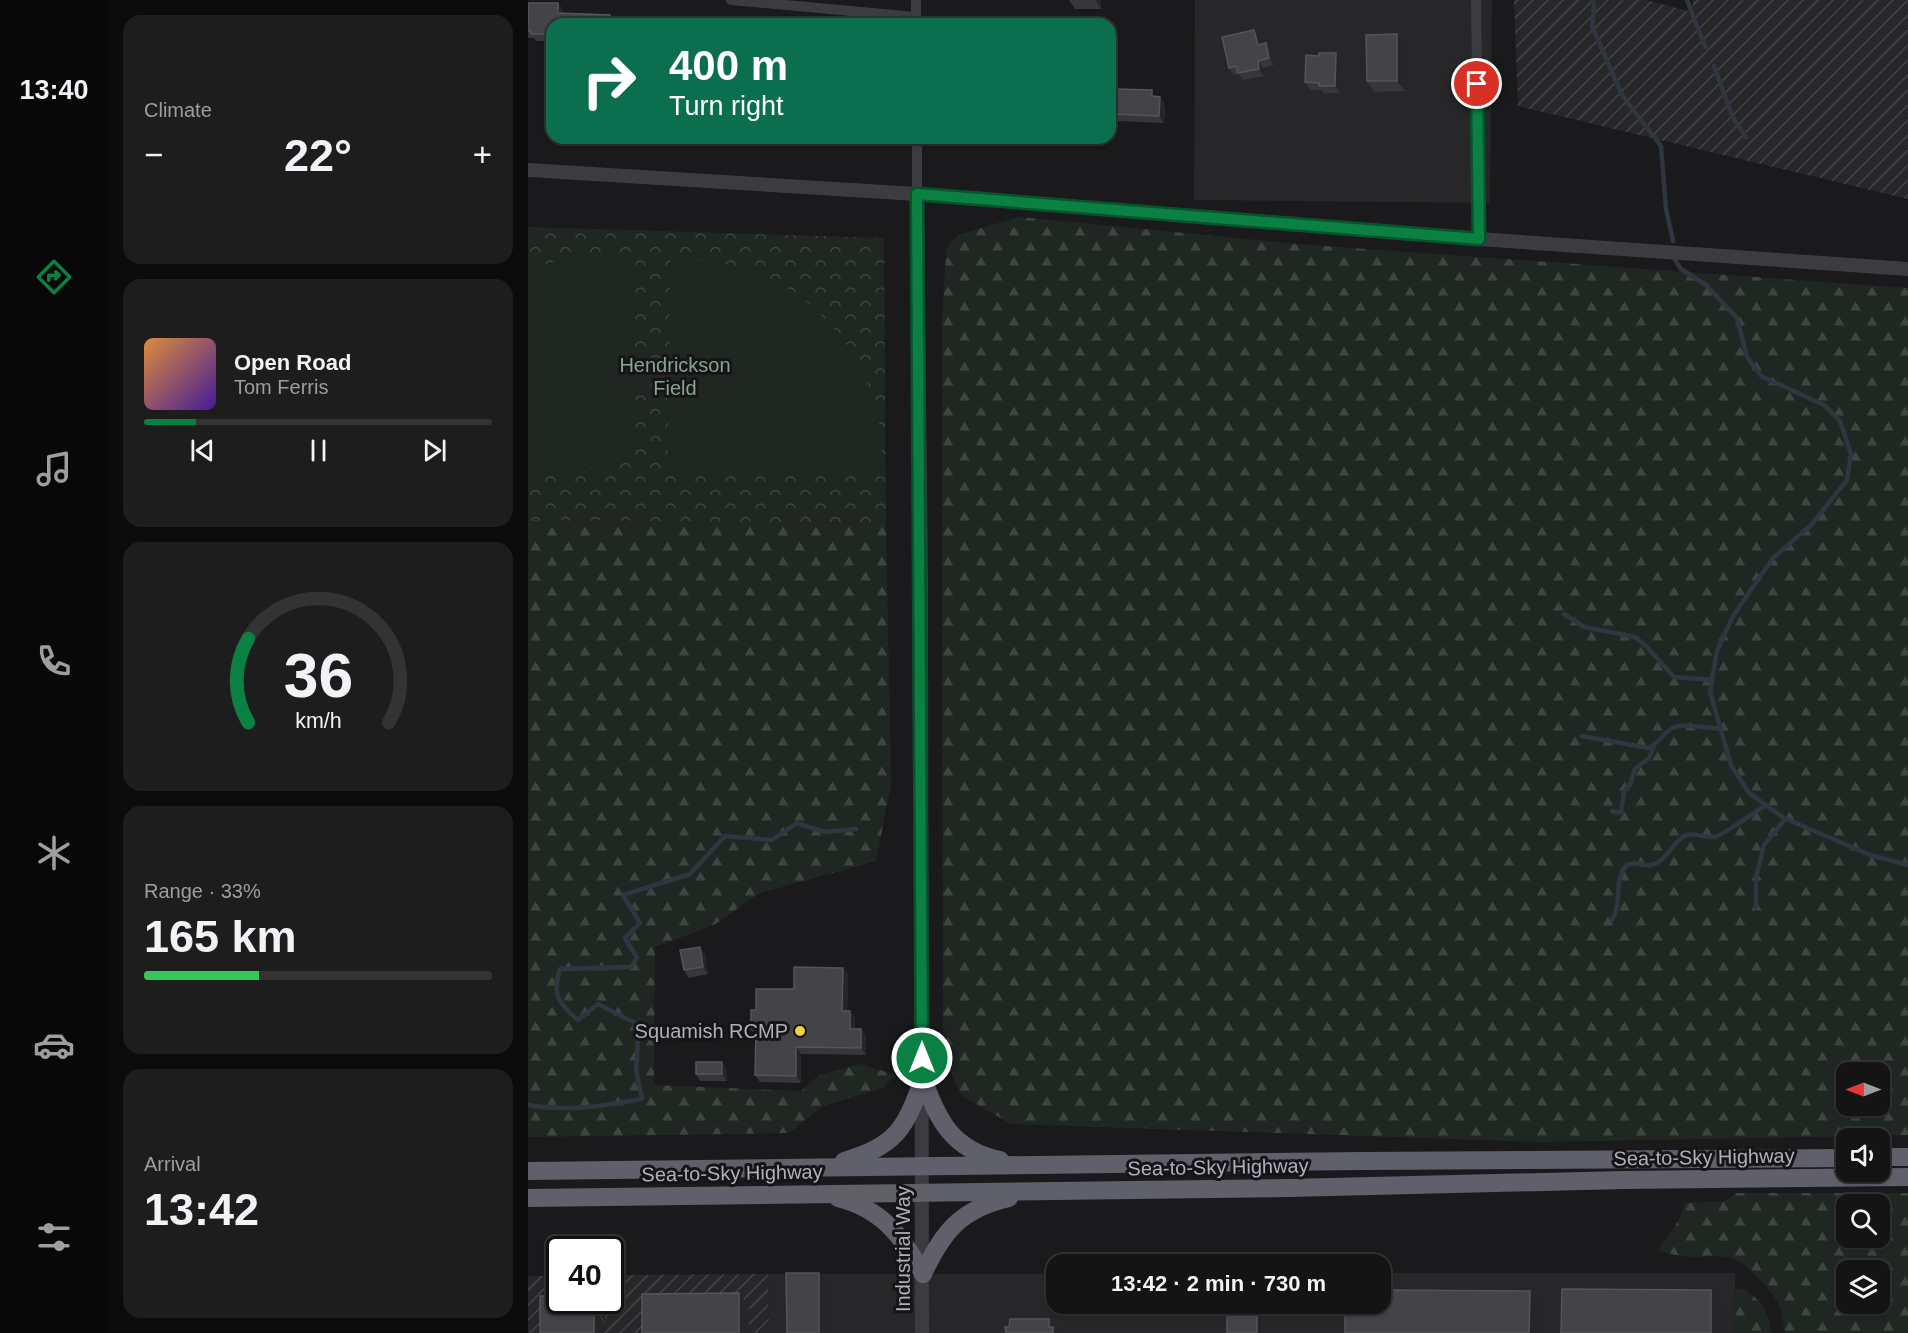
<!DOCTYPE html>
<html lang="en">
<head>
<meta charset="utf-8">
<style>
  body { margin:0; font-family:Arial,sans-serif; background:#1d1d1e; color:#f1f3f6; height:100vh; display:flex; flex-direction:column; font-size:22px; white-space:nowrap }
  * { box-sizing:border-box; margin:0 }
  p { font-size:20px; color:#9d9ea0 }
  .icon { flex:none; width:33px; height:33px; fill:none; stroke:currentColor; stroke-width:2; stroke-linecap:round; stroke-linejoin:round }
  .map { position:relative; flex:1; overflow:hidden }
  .panel { display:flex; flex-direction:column; gap:15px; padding:15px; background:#0b0b0c; width:420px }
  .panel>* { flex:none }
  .banner { position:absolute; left:18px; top:18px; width:570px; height:126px; border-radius:18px; box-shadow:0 2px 4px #0004,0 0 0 2px #333334; background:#0b6e4f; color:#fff; overflow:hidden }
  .needle { width:39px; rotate:270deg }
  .controls { position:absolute; left:1308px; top:1062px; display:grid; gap:12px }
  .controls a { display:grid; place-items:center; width:54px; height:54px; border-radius:12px; background:#141415; box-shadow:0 2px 4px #0004,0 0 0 2px #333334; font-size:30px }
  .speed { position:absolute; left:18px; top:1236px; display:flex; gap:12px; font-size:30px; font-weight:700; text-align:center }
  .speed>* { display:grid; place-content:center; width:78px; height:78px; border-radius:50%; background:#141415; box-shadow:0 2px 4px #0004,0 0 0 2px #333334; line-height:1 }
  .speed .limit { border:3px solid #111; border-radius:9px; background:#fff; color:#111 }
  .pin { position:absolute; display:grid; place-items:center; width:51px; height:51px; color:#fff; margin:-26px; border:3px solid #fff; border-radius:50%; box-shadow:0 2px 6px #0007 }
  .me { position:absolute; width:66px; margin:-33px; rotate:0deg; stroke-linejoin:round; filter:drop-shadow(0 0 4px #0008) }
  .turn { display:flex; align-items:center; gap:21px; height:126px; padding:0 24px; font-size:27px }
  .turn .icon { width:78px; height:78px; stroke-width:2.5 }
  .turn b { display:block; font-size:42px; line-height:51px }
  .big { font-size:45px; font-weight:800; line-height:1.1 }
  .panel .widget { flex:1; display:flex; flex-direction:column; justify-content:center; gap:9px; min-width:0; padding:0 21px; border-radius:18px; background:#1d1d1e }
  .panel .dial { align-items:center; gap:0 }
  .dial svg { height:156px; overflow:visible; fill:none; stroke:#333334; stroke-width:7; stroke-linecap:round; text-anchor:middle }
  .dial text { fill:#f1f3f6; stroke:none }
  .song { display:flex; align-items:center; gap:18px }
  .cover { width:72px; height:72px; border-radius:9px; background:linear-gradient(135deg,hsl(30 70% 55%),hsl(260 70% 35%)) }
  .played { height:6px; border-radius:3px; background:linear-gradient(90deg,#0b8043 15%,#333334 15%) }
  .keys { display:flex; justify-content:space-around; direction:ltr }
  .heat { display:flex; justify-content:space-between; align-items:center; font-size:33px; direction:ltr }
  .charge { height:9px; border-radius:4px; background:linear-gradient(90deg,#34c759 33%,#333334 0) }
  .trip { position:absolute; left:518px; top:1254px; width:345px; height:60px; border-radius:18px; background:#141415; box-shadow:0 2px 4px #0004,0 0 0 2px #333334; font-weight:800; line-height:60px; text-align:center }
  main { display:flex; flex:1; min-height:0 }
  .tabs { display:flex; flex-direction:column; width:108px; justify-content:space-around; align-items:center; background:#080808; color:#9d9ea0 }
  .tabs .icon { width:42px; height:42px }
  .tabs .on { color:#0b8043 }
  .tabs b { font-size:27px; color:#f1f3f6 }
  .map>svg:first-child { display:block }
  .built { fill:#272629 }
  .industrial { fill:url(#industrial-furrows) }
  .forest { fill:url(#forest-firs); fill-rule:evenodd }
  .park { fill:url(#park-crowns) }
  .garden { fill:#202722 }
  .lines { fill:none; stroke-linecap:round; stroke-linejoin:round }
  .stream { stroke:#303640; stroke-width:4.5 }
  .minor { stroke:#3b3b41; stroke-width:10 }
  .tertiary { stroke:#3b3b41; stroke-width:14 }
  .trunk { stroke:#5f6069; stroke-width:18 }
  .wall { fill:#37363a }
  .shaded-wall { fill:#262528 }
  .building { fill:#444348; stroke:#54545a; stroke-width:1.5 }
  .route-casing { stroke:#07532c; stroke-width:15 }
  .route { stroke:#0b8043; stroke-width:10 }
  .poi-dot { fill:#efd240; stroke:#151517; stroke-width:2 }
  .labels { text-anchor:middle; stroke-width:6; stroke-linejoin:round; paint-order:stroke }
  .park-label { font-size:20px; fill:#85a68c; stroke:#151517 }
  .poi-label { font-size:20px; fill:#adafbb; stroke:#151517; text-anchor:end }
  .street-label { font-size:20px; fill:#adafbb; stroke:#151517 }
</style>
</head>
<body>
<main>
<nav class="tabs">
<b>13:40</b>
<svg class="icon on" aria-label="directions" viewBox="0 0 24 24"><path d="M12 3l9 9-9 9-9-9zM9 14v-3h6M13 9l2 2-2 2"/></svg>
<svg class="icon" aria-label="music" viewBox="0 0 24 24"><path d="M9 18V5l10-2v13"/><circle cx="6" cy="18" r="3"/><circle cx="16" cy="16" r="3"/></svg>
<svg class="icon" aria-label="phone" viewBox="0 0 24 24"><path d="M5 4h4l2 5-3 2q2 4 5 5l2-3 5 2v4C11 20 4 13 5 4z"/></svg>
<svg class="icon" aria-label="climate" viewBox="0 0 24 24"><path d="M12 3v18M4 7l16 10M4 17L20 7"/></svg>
<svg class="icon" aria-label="car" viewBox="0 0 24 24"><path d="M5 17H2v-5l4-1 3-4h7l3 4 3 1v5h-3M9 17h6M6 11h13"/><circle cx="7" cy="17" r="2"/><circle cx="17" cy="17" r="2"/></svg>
<svg class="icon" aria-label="filters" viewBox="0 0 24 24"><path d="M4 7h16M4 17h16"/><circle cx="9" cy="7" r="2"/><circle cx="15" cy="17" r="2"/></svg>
</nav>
<section class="panel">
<div class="widget"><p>Climate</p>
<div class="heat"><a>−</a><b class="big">22°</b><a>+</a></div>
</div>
<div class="widget">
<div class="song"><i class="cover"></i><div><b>Open Road</b><p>Tom Ferris</p></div></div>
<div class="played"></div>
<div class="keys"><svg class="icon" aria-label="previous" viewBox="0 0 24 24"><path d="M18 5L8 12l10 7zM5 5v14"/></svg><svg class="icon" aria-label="pause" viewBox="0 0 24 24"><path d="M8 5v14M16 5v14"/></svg><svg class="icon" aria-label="next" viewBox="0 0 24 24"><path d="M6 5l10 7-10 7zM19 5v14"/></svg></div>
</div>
<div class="widget dial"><svg viewBox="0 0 100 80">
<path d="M14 69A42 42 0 1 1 86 69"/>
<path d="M14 69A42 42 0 0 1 14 26" stroke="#0b8043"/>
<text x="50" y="56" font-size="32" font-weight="700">36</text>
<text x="50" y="72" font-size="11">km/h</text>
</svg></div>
<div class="widget"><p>Range · 33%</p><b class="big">165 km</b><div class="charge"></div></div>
<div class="widget"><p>Arrival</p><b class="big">13:42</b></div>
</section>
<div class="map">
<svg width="1380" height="1333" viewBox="0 0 1380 1333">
  <defs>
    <pattern id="industrial-furrows" width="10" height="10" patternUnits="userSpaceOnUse" patternTransform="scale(1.5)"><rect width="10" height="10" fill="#272629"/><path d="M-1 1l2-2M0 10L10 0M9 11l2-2" fill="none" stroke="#444346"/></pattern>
    <pattern id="forest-firs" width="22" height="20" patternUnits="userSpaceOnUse" patternTransform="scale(1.5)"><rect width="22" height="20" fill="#202722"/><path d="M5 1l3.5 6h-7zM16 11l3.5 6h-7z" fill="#3e4440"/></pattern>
    <pattern id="park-crowns" width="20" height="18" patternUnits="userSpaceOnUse" patternTransform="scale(1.5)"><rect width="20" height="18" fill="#202722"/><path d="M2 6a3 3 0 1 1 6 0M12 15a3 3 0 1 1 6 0" fill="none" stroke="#3e4440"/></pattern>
  </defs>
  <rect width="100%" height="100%" fill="#1a1a1c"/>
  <g class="built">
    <polygon points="667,0 964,0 962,203 666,200"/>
    <polygon points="852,1273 1207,1273 1208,1333 241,1333 240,1274 528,1274 528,1304 852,1304"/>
  </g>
  <g class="industrial">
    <polygon points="986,0 1118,0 1164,12 1165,0 1380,0 1380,199 990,106"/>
    <polygon points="240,1274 241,1333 0,1333 0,1276 31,1276 32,1300 82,1300 83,1275"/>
  </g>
  <g class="forest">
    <path d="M491,217L769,244L1380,288V1135L1013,1142L483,1124L434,1096L415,1054L414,326L418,250L430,235ZM1318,1072H1352V1106H1318Z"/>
    <polygon points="0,520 358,523 363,785 348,861 232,893 186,925 127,947 126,1085 273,1091 291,1075 333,1064 367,1075 355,1088 295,1106 261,1133 0,1137"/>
    <path d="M1209,1193H1380V1333H1257C1255,1323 1254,1310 1249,1301C1242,1289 1215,1259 1201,1257C1175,1254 1158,1261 1131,1250C1141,1233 1152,1223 1157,1203L1196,1201ZM1318,1204H1352V1238H1318ZM1318,1270H1352V1304H1318Z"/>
    <path d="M1214,1288C1233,1300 1240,1310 1243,1333H1205V1290Z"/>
  </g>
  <polygon class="park" points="0,227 356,238 358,523 0,520"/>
  <g class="garden">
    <path d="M108,253L104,451L87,467L0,468V272C41,253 64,254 108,253Z"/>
    <path d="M142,259C172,260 203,262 232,274C291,298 340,358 351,422C354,438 354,456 354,472L154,471L140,457Z"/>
  </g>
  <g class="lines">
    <g class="stream">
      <polyline points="1065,0 1066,6 1064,26 1094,95 1133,146 1138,209 1145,241"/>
      <polyline points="1159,0 1177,47"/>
      <polyline points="1186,66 1205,118 1218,137"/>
      <polyline points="1147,260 1153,269 1178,285 1209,318 1219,357 1233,376 1296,405 1312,421 1323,454 1319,480 1283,525 1245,558 1205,616 1189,651 1182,692 1203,765 1221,793 1256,818 1342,855 1380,865"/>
      <polyline points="1036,614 1056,627 1107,637 1119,647 1146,677 1184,680"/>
      <path d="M1054,736L1120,748C1131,744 1136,731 1147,727C1158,723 1181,728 1192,729"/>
      <polyline points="1084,811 1091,813 1093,812 1096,791 1102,785 1107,769 1121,758 1126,746"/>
      <polyline points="1228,907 1228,878 1236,845 1257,819"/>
      <path d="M1084,920C1094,905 1086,880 1097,867C1105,859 1114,867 1124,865C1140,860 1146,839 1159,835C1168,833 1177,838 1186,837C1194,836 1228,811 1238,805"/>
      <path d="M0,1105C38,1112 76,1106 114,1099L108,1070L111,1025L70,1004L50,1020C30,1003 24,995 32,969L103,967L109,958L97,938L112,923L95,895L162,874L197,836L244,840L269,823L297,832L328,829"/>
    </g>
    <g class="minor">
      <polyline points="203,0 388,17"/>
      <polyline points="948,0 951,239"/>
      <polyline points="388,24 388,0"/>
      <polyline points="389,138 389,194"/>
    </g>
    <g class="tertiary">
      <polyline points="0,170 389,194 951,239 1380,269"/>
      <polyline points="389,194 393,576 394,1333"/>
    </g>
    <g class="trunk">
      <path d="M395,1079C410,1120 424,1150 472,1160"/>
      <polyline points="1352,1157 1380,1157"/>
      <path d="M316,1161C369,1145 377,1129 395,1079"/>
      <polyline points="0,1171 834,1161 1318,1158"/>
      <polyline points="0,1198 761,1188 1096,1180 1380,1177"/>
      <path d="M310,1198C354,1209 374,1236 395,1274"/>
      <path d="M395,1274C415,1231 433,1209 481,1198"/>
    </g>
  </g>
  <g class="wall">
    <polygon points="541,0 573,0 573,9 547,9"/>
    <polygon points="0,3 30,3 35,10 35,13 82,15 86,21 24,24 24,41 8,41 6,38 0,38"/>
    <polygon points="726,30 731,37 733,44 738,43 743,50 746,65 735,68 736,76 715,80 711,74 706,75 701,68"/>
    <polygon points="876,45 877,91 846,92 839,81"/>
    <polygon points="808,53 813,60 812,93 796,93 793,90 782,90 777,82 791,56"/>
    <polygon points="629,97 637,104 636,123 589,121 584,114"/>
    <polygon points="172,947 177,954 180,974 161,978 156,970"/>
    <polygon points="315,968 320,975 319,1011 322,1011 327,1018 327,1029 338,1036 338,1055 273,1054 273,1083 232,1082 227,1075 227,1035 223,1029 228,1010 266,989"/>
    <polygon points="199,1069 199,1081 172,1081 168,1074"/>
    <polygon points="12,1296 77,1308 77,1322 75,1322 75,1333 12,1333"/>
  </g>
  <g class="shaded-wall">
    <polygon points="567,0 573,0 573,9"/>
    <polygon points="30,3 35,10 34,20 30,13"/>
    <polygon points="726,30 731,37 735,52 730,45"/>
    <polygon points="869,34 876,45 877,91 869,81"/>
    <polygon points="738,43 743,50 746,65 741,58"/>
    <polygon points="808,53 813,60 812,93 807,86"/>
    <polygon points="730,61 735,68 736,76 731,69"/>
    <polygon points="632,97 637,104 636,123 631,116"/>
    <polygon points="172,947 177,954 180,974 175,967"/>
    <polygon points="315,968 320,975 319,1018 314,1011"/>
    <polygon points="322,1011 327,1018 326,1036 322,1029"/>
    <polygon points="333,1029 338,1036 338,1055 333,1048"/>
    <polygon points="268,1047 273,1054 273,1083 268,1076"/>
    <polygon points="194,1062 199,1069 199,1081 194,1074"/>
    <polygon points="291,1273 300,1287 301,1333 291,1333"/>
    <polygon points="1183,1290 1193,1304 1193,1333 1183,1333"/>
    <polygon points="1002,1291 1009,1302 1009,1333 1001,1333"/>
    <polygon points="211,1293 221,1307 221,1333 211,1333"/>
    <polygon points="68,1300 72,1300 77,1308 77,1322 68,1308"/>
    <polygon points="66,1308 75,1322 75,1333 66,1333"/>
    <polygon points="729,1316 736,1327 736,1333 729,1333"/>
    <polygon points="521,1319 530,1333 525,1333 521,1327"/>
  </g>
  <g class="building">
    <polygon points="0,3 30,3 30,13 82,15 82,20 160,24 24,24 24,34 3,34 3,31 0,31"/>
    <polygon points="726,30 730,45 738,43 741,58 730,61 731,69 710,73 708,66 701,68 694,37"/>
    <polygon points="869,34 869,81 839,81 838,35"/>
    <polygon points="791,53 808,53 807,86 791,86 791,83 777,82 778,55 791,56"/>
    <polygon points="589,89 624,90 624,96 632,97 631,116 584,114 585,97 589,97"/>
    <polygon points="172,947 175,967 156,970 152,950"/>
    <polygon points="266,967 315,968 314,1011 322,1011 322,1029 333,1029 333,1048 268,1047 268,1076 227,1075 228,1029 223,1029 223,1010 228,1010 228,989 266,989"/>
    <rect x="168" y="1062" width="26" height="12"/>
    <polygon points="258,1273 291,1273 291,1333 259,1333"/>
    <polygon points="1034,1289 1183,1290 1183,1333 1033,1333"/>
    <polygon points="852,1290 1002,1291 1001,1333 817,1333 817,1304 852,1304"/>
    <polygon points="211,1293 211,1333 114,1333 114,1294"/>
    <polygon points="12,1296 32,1296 32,1300 68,1300 68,1308 66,1308 66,1333 12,1333"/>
    <rect x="699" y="1316" width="30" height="17"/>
    <polygon points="482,1319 521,1319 521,1327 525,1327 525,1333 478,1333 477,1327 481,1327"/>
  </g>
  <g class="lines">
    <g class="route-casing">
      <polyline id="route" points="394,1058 389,194 951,239 949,84"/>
    </g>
    <use href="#route" class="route"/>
  </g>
  <circle class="poi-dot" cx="272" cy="1031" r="6"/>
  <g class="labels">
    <g class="park-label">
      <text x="147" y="372">Hendrickson<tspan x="147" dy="23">Field</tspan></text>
    </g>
    <g class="poi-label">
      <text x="260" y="1038">Squamish RCMP</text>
    </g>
    <g class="street-label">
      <text transform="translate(1176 1157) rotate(-1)" y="7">Sea-to-Sky Highway</text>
      <text transform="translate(690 1167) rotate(-1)" y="7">Sea-to-Sky Highway</text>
      <text transform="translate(204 1173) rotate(-1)" y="7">Sea-to-Sky Highway</text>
      <text transform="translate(375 1249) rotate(-90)" y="7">Industrial Way</text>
    </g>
  </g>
</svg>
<div class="controls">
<a><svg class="needle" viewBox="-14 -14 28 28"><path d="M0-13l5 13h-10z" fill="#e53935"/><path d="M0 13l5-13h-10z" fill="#9d9ea0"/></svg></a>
<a><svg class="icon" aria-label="sound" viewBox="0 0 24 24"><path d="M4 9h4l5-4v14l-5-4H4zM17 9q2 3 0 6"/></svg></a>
<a><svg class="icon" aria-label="search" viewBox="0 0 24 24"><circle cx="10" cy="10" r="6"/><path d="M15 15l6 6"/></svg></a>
<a><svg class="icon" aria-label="layers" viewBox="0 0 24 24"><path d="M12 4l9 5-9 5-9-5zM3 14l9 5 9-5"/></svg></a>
</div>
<div class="speed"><div class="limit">40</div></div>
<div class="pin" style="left:949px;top:84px;background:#d93025"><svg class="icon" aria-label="arrive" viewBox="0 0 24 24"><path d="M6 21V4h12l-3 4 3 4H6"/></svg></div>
<svg class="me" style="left:394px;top:1058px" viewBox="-20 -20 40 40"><circle r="17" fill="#0b8043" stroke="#fff" stroke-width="3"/><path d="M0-11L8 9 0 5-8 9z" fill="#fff"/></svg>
<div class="trip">13:42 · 2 min · 730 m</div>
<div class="banner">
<div class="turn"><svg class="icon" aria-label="right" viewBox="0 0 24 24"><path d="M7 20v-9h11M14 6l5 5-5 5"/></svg><div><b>400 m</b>Turn right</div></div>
</div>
</div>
</main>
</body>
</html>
